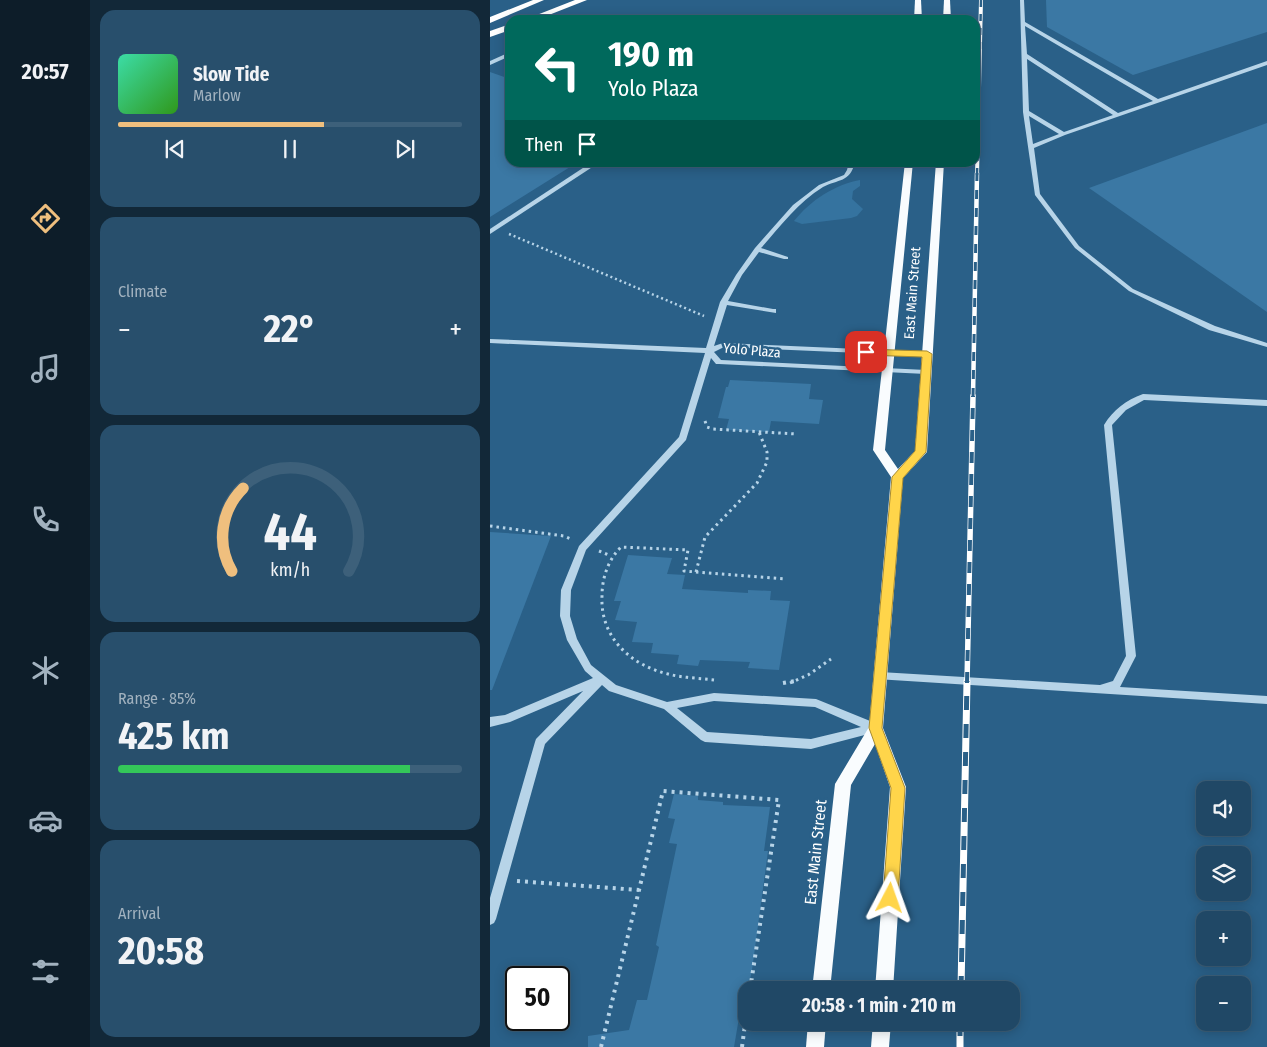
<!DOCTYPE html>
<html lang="en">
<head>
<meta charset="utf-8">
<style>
  body { margin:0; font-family:"Fira Sans Condensed",sans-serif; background:#284f6c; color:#f1f3f6; height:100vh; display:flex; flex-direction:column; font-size:19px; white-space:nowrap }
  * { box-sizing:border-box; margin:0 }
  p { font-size:16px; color:#a2b2bf }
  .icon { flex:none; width:28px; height:28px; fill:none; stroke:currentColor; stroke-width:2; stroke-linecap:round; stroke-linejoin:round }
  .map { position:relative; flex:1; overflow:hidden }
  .drawer { display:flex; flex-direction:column; gap:10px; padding:10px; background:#122838; width:400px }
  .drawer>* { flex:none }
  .guide { position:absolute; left:15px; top:15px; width:475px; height:152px; border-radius:15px; box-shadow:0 2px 12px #0003,0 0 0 1px #3d607a; background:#00695c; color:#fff; overflow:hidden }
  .tools { position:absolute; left:706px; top:781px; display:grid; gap:10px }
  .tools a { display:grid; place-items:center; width:55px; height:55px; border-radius:10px; background:#204866; box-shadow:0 2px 12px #0003,0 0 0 1px #3d607a; font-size:25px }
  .speed { position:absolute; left:15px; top:966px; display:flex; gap:10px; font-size:25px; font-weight:700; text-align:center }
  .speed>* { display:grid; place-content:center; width:65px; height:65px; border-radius:50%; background:#204866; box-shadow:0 2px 12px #0003,0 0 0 1px #3d607a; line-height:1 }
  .speed .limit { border:2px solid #111; border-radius:8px; background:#fff; color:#111 }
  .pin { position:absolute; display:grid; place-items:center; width:42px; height:42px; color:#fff; margin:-21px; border-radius:10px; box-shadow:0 2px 8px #0006 }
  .me { position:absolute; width:55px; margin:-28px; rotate:4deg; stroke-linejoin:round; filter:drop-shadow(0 0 4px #0008) }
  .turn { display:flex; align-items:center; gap:18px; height:105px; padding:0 20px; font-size:22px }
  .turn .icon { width:65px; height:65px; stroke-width:2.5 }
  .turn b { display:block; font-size:35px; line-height:42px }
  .then { display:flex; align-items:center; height:48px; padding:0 20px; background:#0003; gap:10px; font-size:19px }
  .big { font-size:38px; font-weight:700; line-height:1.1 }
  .drawer .card { flex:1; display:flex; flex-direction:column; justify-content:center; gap:8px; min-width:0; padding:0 18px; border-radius:15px; background:#284f6c }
  .drawer .dial { align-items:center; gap:0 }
  .dial svg { height:130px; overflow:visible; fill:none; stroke:#3d607a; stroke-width:7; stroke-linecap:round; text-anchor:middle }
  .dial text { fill:#f1f3f6; stroke:none }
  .song { display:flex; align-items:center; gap:15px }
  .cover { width:60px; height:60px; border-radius:8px; background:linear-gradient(135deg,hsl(160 70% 55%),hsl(110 70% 35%)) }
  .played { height:5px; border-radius:2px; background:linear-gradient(90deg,#efbf7e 60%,#3d607a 60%) }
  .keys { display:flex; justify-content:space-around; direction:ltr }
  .heat { display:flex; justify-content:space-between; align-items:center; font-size:28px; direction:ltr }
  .charge { height:8px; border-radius:4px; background:linear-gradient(90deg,#34c759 85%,#3d607a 0) }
  .trip { position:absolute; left:248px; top:981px; width:282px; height:50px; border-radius:15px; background:#204866; box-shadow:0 2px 12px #0003,0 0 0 1px #3d607a; font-weight:700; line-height:50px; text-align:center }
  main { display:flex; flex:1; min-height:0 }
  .tabs { display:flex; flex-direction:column; width:90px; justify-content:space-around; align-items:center; background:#0d1d29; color:#a2b2bf }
  .tabs .icon { width:35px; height:35px }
  .tabs .selected { color:#efbf7e }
  .tabs b { font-size:22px; color:#f1f3f6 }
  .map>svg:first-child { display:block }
  .green { fill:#35739f }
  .building { fill:#3b78a4 }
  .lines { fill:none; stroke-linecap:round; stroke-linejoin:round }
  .path-far2 { stroke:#b7d4e8; stroke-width:2.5; stroke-dasharray:2 3; stroke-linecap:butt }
  .path-far1 { stroke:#b7d4e8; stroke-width:3; stroke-dasharray:2.5 4; stroke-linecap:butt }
  .path { stroke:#b7d4e8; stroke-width:4; stroke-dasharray:3 5; stroke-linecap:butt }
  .minor { fill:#b7d4e8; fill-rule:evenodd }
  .major { fill:#f9fcfe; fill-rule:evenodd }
  .highway { fill:#fff; fill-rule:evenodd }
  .rail-far3-casing { stroke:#fff; stroke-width:4 }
  .rail-far2-casing { stroke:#fff; stroke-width:4.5 }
  .rail-far1-casing { stroke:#fff; stroke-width:5.5 }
  .rail-casing { stroke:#fff; stroke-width:7 }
  .rail-far3 { stroke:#2a6088; stroke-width:2.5; stroke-dasharray:7; stroke-linecap:butt }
  .rail-far2 { stroke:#2a6088; stroke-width:3; stroke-dasharray:9; stroke-linecap:butt }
  .rail-far1 { stroke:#2a6088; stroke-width:4; stroke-dasharray:11; stroke-linecap:butt }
  .rail { stroke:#2a6088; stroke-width:5; stroke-dasharray:14; stroke-linecap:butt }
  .route { fill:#ffd54a; stroke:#a68a30 }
  .labels { text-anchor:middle; stroke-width:5; stroke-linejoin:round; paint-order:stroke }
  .street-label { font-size:14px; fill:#fff; stroke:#2a6088 }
  .near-street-label { font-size:16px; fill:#fff; stroke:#2a6088 }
</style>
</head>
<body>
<main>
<nav class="tabs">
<b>20:57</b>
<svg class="icon selected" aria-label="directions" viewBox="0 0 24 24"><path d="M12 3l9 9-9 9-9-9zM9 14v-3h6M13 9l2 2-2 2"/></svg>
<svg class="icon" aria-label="music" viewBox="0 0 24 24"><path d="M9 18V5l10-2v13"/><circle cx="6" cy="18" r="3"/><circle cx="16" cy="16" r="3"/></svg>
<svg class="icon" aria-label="phone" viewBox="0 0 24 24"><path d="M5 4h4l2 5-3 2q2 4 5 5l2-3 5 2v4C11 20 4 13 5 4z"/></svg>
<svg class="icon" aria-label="climate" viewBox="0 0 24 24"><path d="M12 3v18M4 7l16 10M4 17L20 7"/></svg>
<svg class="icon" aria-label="car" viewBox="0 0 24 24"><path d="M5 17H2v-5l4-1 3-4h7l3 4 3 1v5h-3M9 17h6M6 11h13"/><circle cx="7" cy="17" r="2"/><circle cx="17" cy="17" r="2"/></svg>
<svg class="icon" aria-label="filters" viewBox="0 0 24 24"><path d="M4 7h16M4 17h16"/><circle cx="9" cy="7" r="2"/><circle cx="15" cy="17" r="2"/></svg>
</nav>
<section class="drawer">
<div class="card">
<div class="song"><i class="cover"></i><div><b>Slow Tide</b><p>Marlow</p></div></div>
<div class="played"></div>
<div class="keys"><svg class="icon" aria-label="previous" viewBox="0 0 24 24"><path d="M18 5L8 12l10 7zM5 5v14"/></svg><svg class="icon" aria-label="pause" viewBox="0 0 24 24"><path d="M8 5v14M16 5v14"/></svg><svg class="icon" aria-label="next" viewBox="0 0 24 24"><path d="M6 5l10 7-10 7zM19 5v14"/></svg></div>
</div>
<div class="card"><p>Climate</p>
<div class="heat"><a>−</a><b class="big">22°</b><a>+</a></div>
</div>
<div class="card dial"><svg viewBox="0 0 100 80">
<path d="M14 69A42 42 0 1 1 86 69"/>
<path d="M14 69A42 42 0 0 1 21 18" stroke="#efbf7e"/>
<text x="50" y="56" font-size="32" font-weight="700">44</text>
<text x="50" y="72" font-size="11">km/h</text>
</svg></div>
<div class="card"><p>Range · 85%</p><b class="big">425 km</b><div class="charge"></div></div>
<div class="card"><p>Arrival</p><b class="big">20:58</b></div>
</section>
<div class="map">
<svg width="777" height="1047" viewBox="0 0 777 1047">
  <rect width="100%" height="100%" fill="#2a6088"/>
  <path class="green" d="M370,180V186L363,191L362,199L373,209L367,216L361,218L312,224L304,221C321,200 344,185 370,180Z"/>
  <g class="building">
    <polygon points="556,0 777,0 777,32 643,75 557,27"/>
    <polygon points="0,72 20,79 20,162 88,162 0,217"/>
    <polygon points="777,123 777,312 599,188"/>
    <polygon points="240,380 321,384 319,399 333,400 329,424 281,421 279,432 236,430 239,419 228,418 236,387 238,387"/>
    <polygon points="0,532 61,536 2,690 0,690"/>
    <polygon points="138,555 182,558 177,574 195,575 192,589 258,593 258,590 281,591 280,600 300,601 289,670 258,668 260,662 210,660 208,666 187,664 189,655 161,653 163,643 142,642 147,622 125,620 131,601 124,601"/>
    <polygon points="184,794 208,796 208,800 233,802 233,805 280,807 274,851 278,851 262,970 258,990 256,990 255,1007 251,1006 244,1047 98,1047 98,1036 139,1030 147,1000 157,1000 169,947 166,945 187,844 179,843 185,819 178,818"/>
  </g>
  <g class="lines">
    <polyline class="path-far2" points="19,234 214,316"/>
    <g class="path-far1">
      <polyline points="215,421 217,427 223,429 306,434"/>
      <polyline points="0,526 74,536 81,539"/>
      <polyline points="109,551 121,556"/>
      <polyline points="206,572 215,537 267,483 277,462 277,452 269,432"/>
      <path d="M224,680C209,678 193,678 178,674C140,665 110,637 112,596C112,578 118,560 131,547L198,550L194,571L296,579"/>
      <polyline points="300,683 318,675 341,659"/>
    </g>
    <g class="path">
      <polyline points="293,683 305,681"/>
      <polyline points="27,881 149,890"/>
      <polyline points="111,1047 173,791 289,800 260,990"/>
      <polyline points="252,1047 256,1017"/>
    </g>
    <g class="minor">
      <path d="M530,0H534L535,22L668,99L777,61V65L575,135L544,148L550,194L589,246L643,289L725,326L777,343V347L719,330L639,291L585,248L545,195L533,112ZM535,26L663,101L628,113L537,54ZM537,59L623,115L574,132L539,111ZM539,116L569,134L543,144Z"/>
      <polygon points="20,52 20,56 0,65 0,61"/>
      <polygon points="102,162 110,162 0,234 0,229"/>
      <path d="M359,162H365C360,183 348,179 333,187C308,202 290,227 271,248L298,257V259H294L269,252L252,275L238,301L283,309H286V313L237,305L224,346L233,343L437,352L441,354L440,356L234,347L224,352L231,360L436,370L440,372L436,374L229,364H226L221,358L196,440L96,550L81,590L80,616L87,639L101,665L126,685L177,702L224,693L326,699L390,725L391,728L390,731L321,749L215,742L211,740L174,709L119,691L112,685L55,744L6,919L4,923L0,925V898L45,742L46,739L93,691L20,722L0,727V717L15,715L103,678L95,671L77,640L70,616L71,590L89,546L189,437L215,353L0,343V339L216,348L230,302L246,275L265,248L303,205L329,185L354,175L357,170ZM224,701L325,707L371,727L321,739L217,732L187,708Z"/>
      <path d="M653,394L777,400V406L654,400L636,410L622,425L646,656L630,687L777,696V704L386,679L385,676L386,673L390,672L610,685L623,681L636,656L614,425C623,410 636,400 653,394Z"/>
    </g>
    <g class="major">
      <polygon points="425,0 431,0 432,20 424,20"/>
      <polygon points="454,0 460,0 461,20 453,20"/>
      <polygon points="415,162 423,162 395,450 408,469 425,451 446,162 454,162 437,452 413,478 393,728 416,787 403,990 385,990 400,787 385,744 361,785 340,990 322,990 345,784 379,727 401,477 383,450"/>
      <polygon points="318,1022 336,1022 334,1047 316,1047"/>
      <polygon points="383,1022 401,1022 399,1047 381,1047"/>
    </g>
    <g class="highway">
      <polygon points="43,0 54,0 0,23 0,17"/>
      <polygon points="85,0 97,0 46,20 34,20"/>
      <polygon points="20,24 20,30 0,37 0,31"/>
    </g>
    <g class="rail-far3-casing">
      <polyline id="rail-far3" points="487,175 491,0"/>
    </g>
    <g class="rail-far2-casing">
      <polyline id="rail-far2" points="483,397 487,173"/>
    </g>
    <g class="rail-far1-casing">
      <polyline id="rail-far1" points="477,683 483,396"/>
    </g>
    <g class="rail-casing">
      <g id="rail">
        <polyline points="471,990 477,681"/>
        <polyline points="470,1022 470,1047"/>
      </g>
    </g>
    <use href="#rail-far3" class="rail-far3"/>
    <use href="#rail-far2" class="rail-far2"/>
    <use href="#rail-far1" class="rail-far1"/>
    <use href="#rail" class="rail"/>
  </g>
  <polygon class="route" points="373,349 437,351 442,354 436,452 413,478 392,728 415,788 408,898 406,903 400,905 395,903 393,898 401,788 379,728 402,477 425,451 432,357 376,355 371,352"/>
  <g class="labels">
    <g class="street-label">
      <text transform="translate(422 293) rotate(-86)" y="5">East Main Street</text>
      <text transform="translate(262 350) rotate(5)" y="5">Yolo Plaza</text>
    </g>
    <g class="near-street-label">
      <text transform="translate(325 852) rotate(-84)" y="6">East Main Street</text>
    </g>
  </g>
</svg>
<div class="tools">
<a><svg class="icon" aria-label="sound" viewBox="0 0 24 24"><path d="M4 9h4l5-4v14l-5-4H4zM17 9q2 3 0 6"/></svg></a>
<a><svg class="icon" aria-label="layers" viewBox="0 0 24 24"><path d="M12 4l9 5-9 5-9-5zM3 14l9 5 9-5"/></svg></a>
<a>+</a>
<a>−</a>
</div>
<div class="speed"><div class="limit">50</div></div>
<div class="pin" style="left:376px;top:352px;background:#d93025"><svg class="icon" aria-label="arrive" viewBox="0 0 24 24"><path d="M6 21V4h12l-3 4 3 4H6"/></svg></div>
<svg class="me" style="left:400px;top:898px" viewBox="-20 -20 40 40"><path d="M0-17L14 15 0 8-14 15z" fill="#ffd54a" stroke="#fff" stroke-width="4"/></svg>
<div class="trip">20:58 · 1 min · 210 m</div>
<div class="guide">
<div class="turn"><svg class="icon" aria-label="left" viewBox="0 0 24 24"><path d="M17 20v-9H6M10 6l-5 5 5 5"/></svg><div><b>190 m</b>Yolo Plaza</div></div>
<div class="then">Then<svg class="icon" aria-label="arrive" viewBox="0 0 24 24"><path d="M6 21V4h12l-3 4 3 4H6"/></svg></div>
</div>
</div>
</main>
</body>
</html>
